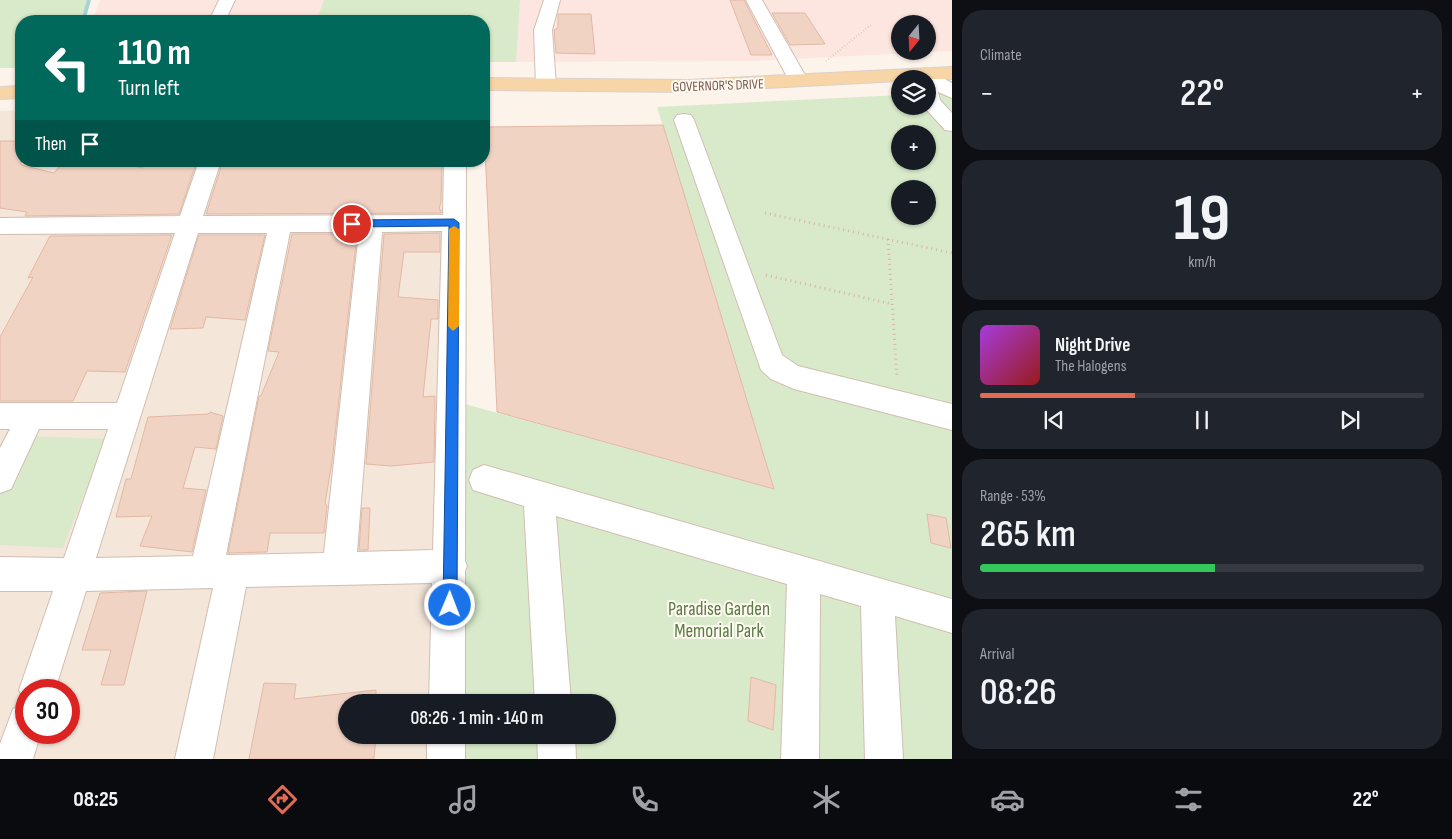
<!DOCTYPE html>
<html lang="en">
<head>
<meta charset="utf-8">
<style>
  body { margin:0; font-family:"Sofia Sans Condensed",sans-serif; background:#20242c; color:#f1f3f6; height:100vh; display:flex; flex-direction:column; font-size:19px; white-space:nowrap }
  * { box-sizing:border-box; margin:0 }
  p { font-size:16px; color:#9ea1a6 }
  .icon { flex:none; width:28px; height:28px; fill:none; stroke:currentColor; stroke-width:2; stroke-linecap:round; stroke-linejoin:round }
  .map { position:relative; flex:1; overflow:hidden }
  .details { display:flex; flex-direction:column; gap:10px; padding:10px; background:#0d0f14; width:500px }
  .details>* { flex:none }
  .guide { position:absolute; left:15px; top:15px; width:475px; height:152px; border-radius:20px; box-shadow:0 1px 4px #0004; background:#00695c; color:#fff; overflow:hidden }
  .needle { width:32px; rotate:198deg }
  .controls { position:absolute; left:891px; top:15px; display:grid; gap:10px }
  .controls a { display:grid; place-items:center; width:45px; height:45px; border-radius:50%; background:#171b24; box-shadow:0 1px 4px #0004; font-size:25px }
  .speed { position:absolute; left:15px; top:679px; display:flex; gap:10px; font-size:25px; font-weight:700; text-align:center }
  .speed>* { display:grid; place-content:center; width:65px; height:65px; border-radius:50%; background:#171b24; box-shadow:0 1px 4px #0004; line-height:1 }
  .speed .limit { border:8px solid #d22; background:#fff; color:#111 }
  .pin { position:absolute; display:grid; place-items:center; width:42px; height:42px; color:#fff; margin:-21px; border:2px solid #fff; border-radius:50%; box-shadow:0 1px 5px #0007 }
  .me { position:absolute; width:55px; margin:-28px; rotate:1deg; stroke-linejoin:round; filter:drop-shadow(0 0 4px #0008) }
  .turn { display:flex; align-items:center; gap:18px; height:105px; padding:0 20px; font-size:22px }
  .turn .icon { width:65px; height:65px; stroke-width:2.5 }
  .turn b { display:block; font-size:35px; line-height:42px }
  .then { display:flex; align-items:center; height:48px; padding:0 20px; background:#0003; gap:10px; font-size:19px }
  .big { font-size:38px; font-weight:600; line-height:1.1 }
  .details .card { flex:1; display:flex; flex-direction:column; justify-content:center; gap:8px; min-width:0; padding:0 18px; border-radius:20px; background:#20242c }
  .details .dial { align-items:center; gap:0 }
  .dial b { font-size:65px; line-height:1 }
  .song { display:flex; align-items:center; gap:15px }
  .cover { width:60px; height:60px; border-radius:8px; background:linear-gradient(135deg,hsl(280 70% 55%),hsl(0 70% 35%)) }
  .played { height:5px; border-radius:2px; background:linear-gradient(90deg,#e26b54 35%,#363941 35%) }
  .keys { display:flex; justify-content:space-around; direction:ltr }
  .heat { display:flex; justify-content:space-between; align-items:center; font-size:28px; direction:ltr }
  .charge { height:8px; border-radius:4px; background:linear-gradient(90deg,#34c759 53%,#363941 0) }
  .trip { position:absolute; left:338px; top:694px; width:278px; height:50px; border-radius:25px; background:#171b24; box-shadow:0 1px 4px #0004; font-weight:600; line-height:50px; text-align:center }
  .menu { display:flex; height:80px; justify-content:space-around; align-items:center; background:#090b0e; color:#9ea1a6 }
  .menu .icon { width:35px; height:35px }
  .menu .selected { color:#e26b54 }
  .menu b { font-size:22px; color:#f1f3f6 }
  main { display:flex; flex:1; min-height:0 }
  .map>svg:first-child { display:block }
  .residential { fill:#f4e6d9; fill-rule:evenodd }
  .commercial { fill:#fce6df; fill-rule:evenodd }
  .green { fill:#d8eac9; fill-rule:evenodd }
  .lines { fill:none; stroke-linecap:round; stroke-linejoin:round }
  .stream { fill:#a5d3d8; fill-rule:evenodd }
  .building { fill:#f1d3c3; stroke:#e3b8a4 }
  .minor-casing { stroke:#d1beb2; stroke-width:2 }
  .major-casing { stroke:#d9d1cd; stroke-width:2 }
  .path-far1 { stroke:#d7b6a5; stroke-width:2; stroke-dasharray:0.5 2.5; stroke-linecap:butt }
  .path { stroke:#d7b6a5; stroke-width:3; stroke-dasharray:1 4; stroke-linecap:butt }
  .minor { fill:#fff; fill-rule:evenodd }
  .major { fill:#f8d5a6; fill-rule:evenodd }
  .route { fill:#1a73e8; stroke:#114b97 }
  .slow { fill:#f59e0b }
  .labels { text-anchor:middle; stroke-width:4; stroke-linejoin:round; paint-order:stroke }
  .far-street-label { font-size:14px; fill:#775a4e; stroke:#fff9f1 }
  .near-park-label { font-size:19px; fill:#597c45; stroke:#fff9f1 }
</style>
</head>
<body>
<main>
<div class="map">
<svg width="952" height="759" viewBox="0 0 952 759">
  <rect width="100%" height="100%" fill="#fcf4eb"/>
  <path class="residential" d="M21,110V161H466L465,702H346V735H465V759H0V111ZM26,690H69V732H26Z"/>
  <path class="commercial" d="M100,0H952V51L752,61L484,62V21H92ZM900,24H928V51H900Z"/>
  <g class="green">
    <polygon points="0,0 89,0 83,21 21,21 21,68 0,68"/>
    <polygon points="324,0 520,0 516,62 484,62 484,21 316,21"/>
    <path d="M952,92V759H465V735H606V702H465V404L774,489L657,107L900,95V106H928V93ZM900,134H928V161H900ZM900,189H928V216H900Z"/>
    <polygon points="28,436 106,439 63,548 0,545 0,495"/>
  </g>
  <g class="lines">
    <polygon class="stream" points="87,0 91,0 85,21 81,21"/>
  </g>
  <g class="building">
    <polygon points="730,0 744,0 772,55 751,55"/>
    <polygon points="772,13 805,13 825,44 790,45"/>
    <polygon points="558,14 591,14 595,54 556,53 554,30 558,28"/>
    <polygon points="663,125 774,489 497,412 484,127"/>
    <polygon points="0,141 21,141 21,165 54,173 64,161 107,161 143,168 145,161 197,161 179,214 25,216 27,212 0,208"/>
    <polygon points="223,161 442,161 441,201 439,210 441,210 441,213 206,214"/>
    <polygon points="440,233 440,252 404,252 398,297 438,300 438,319 431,319 423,397 435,396 434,462 391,466 366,464 384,234"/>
    <polygon points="292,234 357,234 332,462 325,503 327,506 324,533 270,533 267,552 228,553 259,396 261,396 279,352 268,351"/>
    <polygon points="172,235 125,372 87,371 73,401 0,401 0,337 33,277 28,278 50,236"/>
    <polygon points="199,235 265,235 245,320 206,317 203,328 170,329"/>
    <polygon points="210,412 223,416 216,449 195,447 183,488 206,490 192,552 140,546 152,516 116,517 126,479 131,479 148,417 208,414"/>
    <polygon points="362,508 370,508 368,550 359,550"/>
    <polygon points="927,514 946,518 951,548 931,543"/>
    <polygon points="147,591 124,685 101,685 111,650 82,650 100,593"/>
    <polygon points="751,677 776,685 773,730 748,721"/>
    <polygon points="264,683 296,684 294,699 376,690 376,702 346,702 346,735 376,735 374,759 249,759"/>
  </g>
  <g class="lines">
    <g class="minor-casing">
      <g id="minor">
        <polygon points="219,0 235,0 225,21 209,21"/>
        <polygon points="544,0 560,0 552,30 556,86 553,90 539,90 536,86 534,30"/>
        <polygon points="746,0 762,0 809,82 806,86 792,86"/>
        <polygon points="926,69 952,83 952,98 938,92 940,100 952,113 952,131 945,130 923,106 928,106 928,79 919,79 917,75 919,71"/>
        <polygon points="684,114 691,115 694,120 782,355 798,366 952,404 952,430 794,389 771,379 761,370 674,120 677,115"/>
        <path d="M199,161H221L203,216L443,215L444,161H466L465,561L467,566L465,571V702H429L432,583L246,587L213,759H175L213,588L86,591L55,690H26V732H41L33,759H0V744L13,709L26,703L19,690L53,591H0V557L64,558L108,429H39L11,489L0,493V448L10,429H0V403H117L175,233L0,234V218L180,216ZM442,231L433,550L357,552L382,232ZM290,232H359L324,553L226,555ZM198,233H267L193,556L96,558Z"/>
        <polygon points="484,465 952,599 952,633 895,616 903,759 865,759 861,606 820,594 819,759 781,759 787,584 556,516 571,702 535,702 524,506 473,490 469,480 473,470"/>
        <rect x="427" y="735" width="38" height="24"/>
        <polygon points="537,735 575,735 576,759 538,759"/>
      </g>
    </g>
    <g class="major-casing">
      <g id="major">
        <polygon points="952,67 952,79 900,79 900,81 687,92 484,90 484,78 687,80"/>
        <polygon points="21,86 21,98 0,99 0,87"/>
      </g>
    </g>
    <polyline class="path-far1" points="826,61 872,24"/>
    <g class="path">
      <polyline points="765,213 952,253"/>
      <polyline points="888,239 897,378"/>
      <polyline points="766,275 892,304"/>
    </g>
    <use href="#minor" class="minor"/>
    <use href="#major" class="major"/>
  </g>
  <polygon class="route" points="454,219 459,223 457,605 455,610 450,612 445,610 443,605 449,226 352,227 348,224 352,220"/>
  <polygon class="slow" points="454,226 459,229 459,326 453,331 448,326 449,229"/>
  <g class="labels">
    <g class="far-street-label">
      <text transform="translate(718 85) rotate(-2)" y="5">GOVERNOR'S DRIVE</text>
    </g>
    <g class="near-park-label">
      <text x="719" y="615">Paradise Garden<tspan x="719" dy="22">Memorial Park</tspan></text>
    </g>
  </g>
</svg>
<div class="controls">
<a><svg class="needle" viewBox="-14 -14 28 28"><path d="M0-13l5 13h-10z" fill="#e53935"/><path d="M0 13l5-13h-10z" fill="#9ea1a6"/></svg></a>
<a><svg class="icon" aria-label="layers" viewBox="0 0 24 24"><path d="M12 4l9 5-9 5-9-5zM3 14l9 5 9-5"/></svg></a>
<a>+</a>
<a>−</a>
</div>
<div class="speed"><div class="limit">30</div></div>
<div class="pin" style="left:352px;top:224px;background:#d93025"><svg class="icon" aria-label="arrive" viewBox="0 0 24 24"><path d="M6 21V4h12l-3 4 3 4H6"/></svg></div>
<svg class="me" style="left:450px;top:605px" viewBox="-20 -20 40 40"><circle r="17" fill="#1a73e8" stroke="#fff" stroke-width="3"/><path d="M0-11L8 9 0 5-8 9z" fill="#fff"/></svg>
<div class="trip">08:26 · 1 min · 140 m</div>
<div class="guide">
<div class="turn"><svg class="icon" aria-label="left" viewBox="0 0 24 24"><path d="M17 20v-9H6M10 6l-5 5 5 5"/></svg><div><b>110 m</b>Turn left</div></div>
<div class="then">Then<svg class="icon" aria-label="arrive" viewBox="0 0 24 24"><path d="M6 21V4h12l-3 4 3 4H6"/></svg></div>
</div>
</div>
<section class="details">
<div class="card"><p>Climate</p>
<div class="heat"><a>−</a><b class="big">22°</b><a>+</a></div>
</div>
<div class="card dial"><b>19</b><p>km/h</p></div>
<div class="card">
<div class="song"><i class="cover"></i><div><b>Night Drive</b><p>The Halogens</p></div></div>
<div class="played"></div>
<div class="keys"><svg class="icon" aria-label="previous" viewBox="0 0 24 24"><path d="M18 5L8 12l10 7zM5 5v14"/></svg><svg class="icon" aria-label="pause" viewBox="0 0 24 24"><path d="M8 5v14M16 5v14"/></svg><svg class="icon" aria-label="next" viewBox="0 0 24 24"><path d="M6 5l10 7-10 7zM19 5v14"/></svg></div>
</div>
<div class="card"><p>Range · 53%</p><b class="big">265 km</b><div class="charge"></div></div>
<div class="card"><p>Arrival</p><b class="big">08:26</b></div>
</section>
</main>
<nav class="menu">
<b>08:25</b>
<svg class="icon selected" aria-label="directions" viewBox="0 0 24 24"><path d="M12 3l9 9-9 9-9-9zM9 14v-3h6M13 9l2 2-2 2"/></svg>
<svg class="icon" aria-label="music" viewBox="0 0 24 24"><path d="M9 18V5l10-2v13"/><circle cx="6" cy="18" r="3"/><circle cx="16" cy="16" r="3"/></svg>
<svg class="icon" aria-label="phone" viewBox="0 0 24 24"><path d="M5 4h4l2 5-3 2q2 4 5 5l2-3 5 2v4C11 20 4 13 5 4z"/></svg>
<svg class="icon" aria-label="climate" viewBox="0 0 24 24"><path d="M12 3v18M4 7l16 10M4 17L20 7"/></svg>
<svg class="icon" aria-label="car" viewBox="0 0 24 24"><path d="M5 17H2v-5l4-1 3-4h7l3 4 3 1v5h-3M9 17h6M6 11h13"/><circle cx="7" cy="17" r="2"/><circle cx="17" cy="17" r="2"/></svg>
<svg class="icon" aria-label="filters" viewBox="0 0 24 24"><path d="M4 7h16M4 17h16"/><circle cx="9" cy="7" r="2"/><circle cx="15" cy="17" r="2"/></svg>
<b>22°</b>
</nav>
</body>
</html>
